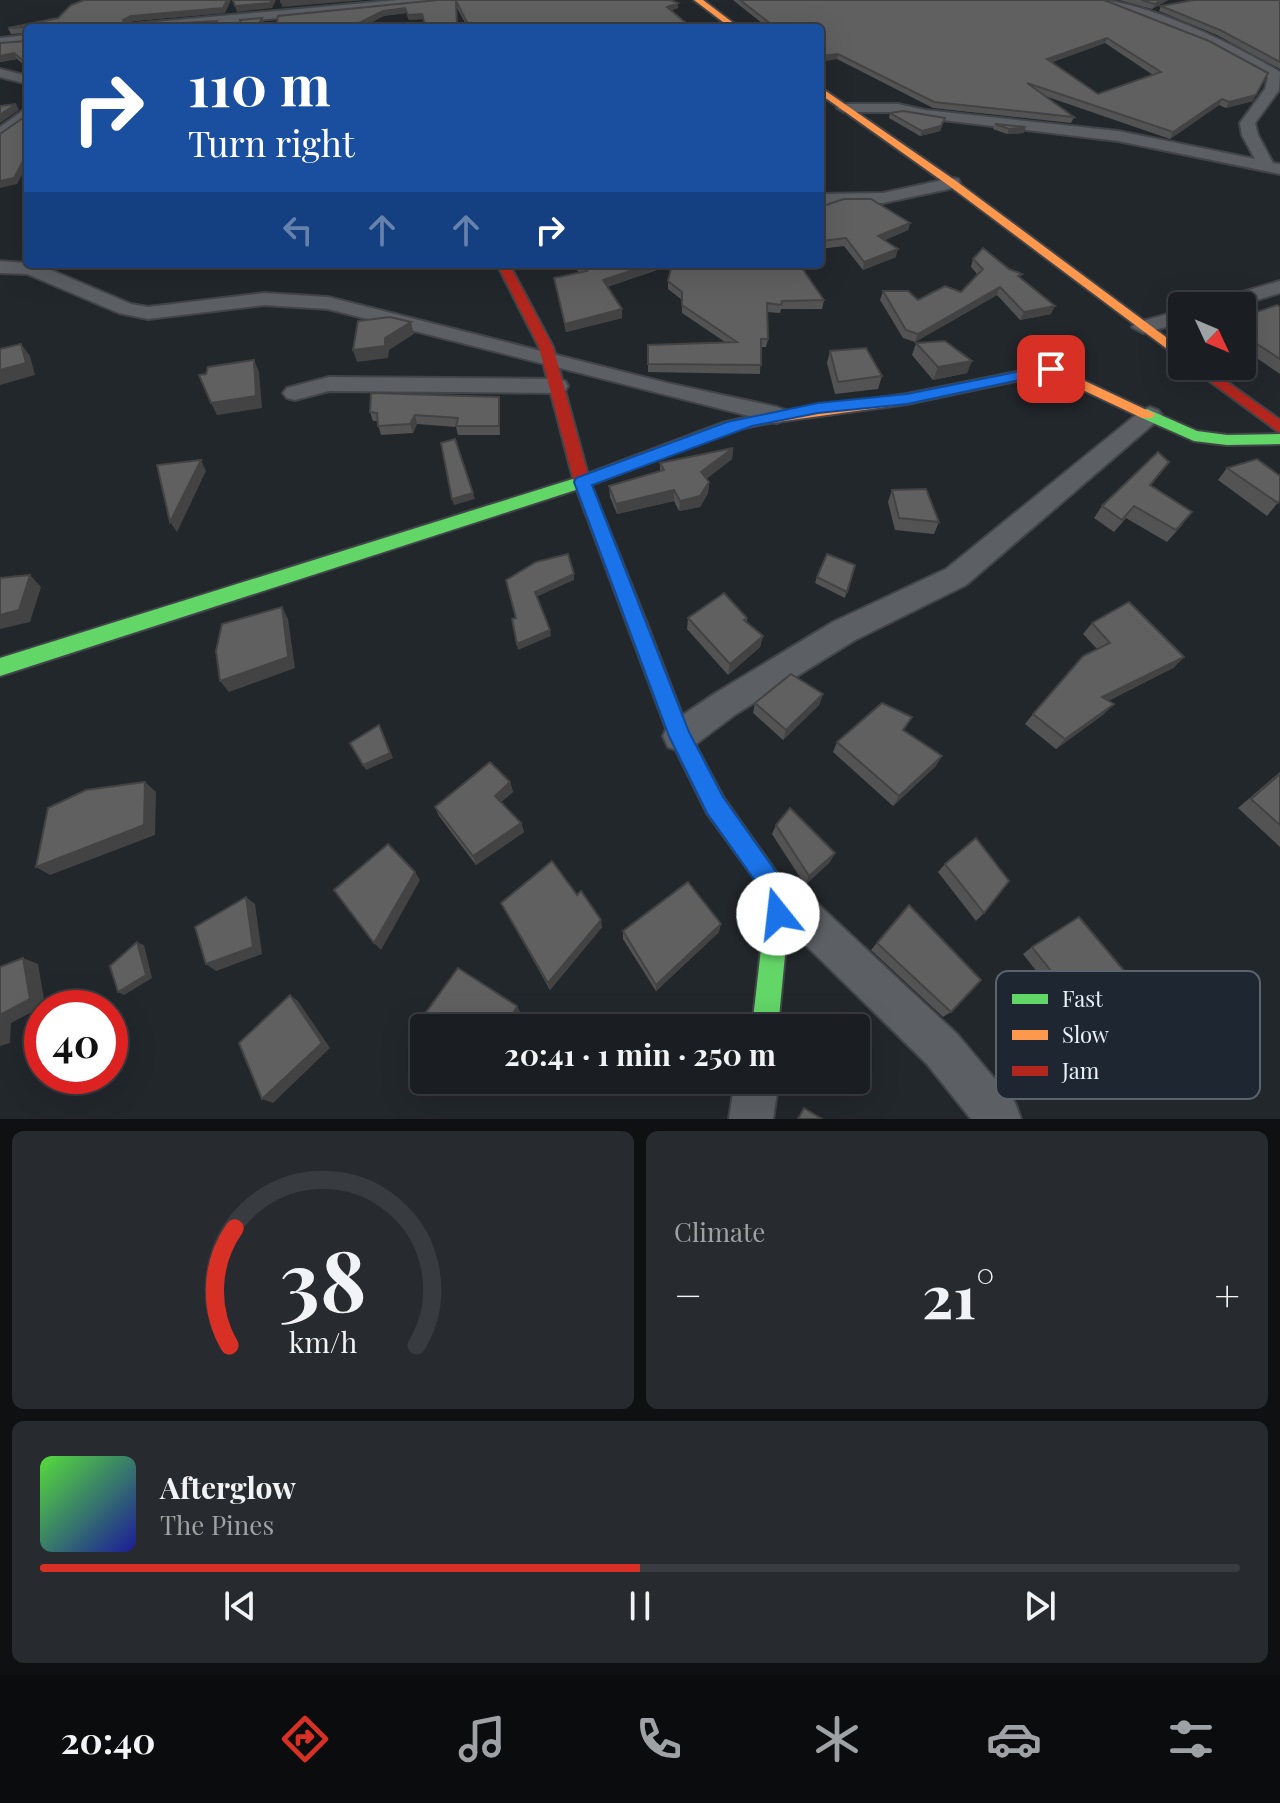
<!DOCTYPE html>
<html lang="en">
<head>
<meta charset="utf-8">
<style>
  body { margin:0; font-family:"Playfair Display",serif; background:#272a2e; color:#f1f3f6; height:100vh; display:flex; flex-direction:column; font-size:30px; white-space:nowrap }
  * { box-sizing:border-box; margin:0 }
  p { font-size:26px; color:#9fa2a5 }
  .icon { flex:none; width:44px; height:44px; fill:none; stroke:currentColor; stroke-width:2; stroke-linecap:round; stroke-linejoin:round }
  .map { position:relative; height:1119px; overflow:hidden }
  .panel { display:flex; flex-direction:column; gap:12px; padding:12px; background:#0e1012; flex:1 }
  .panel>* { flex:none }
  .top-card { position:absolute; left:24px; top:24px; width:800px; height:244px; border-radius:8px; box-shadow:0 8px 32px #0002,0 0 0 2px #383b3f; background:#1a4fa0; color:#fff; overflow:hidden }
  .needle { width:52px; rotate:134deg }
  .tools { position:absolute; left:1168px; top:292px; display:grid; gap:16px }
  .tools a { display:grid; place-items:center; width:88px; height:88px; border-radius:8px; background:#1a1d21; box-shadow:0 8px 32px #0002,0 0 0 2px #383b3f; font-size:40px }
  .speed { position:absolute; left:24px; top:990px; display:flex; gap:16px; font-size:40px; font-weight:700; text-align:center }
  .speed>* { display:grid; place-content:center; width:104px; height:104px; border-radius:50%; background:#1a1d21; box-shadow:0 8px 32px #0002,0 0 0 2px #383b3f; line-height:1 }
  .speed .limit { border:12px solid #d22; background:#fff; color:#111 }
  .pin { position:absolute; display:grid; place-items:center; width:68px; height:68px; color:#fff; margin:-34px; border-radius:16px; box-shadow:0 4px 12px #0006 }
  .me { position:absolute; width:88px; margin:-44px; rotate:344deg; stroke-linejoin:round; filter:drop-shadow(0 0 6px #0008) }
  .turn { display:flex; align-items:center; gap:28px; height:168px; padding:0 32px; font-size:36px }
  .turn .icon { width:104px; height:104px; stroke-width:2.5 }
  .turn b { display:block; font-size:56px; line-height:68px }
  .lanes { display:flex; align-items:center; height:76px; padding:0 32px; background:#0003; justify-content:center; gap:40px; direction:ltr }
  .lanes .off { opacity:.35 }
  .big { font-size:60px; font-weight:700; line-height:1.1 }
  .panel .tile { flex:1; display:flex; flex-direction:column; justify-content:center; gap:12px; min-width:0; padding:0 28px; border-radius:12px; background:#272a2e }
  .panel .dial { align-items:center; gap:0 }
  .dial svg { height:208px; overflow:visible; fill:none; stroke:#383b3f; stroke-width:7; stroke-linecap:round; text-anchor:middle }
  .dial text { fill:#f1f3f6; stroke:none }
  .song { display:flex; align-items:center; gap:24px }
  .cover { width:96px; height:96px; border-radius:12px; background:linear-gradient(135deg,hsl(110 70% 55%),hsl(240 70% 35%)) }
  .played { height:8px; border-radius:4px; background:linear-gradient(90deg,#d93025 50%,#383b3f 50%) }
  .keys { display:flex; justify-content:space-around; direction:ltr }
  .heat { display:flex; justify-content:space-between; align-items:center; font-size:44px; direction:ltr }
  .panel .tiles { flex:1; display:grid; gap:12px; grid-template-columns:1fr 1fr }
  .tile:last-child { grid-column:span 2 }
  .trip { position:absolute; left:410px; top:1014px; width:460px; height:80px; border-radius:8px; background:#1a1d21; box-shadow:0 8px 32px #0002,0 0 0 2px #383b3f; font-weight:700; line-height:80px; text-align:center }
  .tab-bar { display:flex; height:128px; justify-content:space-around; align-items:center; background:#0a0c0d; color:#9fa2a5 }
  .tab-bar .icon { width:56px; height:56px }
  .tab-bar .on { color:#d93025 }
  .tab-bar b { font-size:36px; color:#f1f3f6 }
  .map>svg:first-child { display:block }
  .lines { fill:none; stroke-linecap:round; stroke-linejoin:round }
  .street-casing { stroke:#41454a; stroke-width:4 }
  .fast-casing { stroke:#41454a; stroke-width:4 }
  .slow-casing { stroke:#41454a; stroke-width:4 }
  .jam-casing { stroke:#41454a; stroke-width:4 }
  .street { fill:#5c5f64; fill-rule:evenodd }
  .fast { fill:#63d668; fill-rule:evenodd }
  .slow { fill:#ff974d; fill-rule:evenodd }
  .jam { fill:#b3261e; fill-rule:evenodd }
  .wall { fill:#535353; fill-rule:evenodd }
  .shaded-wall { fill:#444343 }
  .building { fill:#616060; stroke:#444343; stroke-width:2; fill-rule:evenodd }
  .route { fill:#1a73e8; stroke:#114b97; stroke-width:2 }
  .key { fill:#1d2631; stroke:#5b636d; stroke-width:2 }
  .key-label { font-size:22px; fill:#ebf1f9 }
</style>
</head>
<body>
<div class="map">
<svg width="1280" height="1119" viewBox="0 0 1280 1119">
  <rect width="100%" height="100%" fill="#22272c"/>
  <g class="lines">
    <g class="street-casing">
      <g id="street">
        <polygon points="398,0 442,0 436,3 173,28 127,28 133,24"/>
        <path d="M1095,0C1144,0 1238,46 1280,72L1279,90L1255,123L1258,135L1273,163L1280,164V174L1118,141L925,118L898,112H844L837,108L844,104H898L925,110L1118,131L1255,159L1242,135L1240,123L1265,89L1268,77L1208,44Z"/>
        <polygon points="28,35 28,43 0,46 0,38"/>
        <polygon points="0,69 28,76 28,84 0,77"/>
        <polygon points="28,107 28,119 0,140 0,127"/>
        <polygon points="952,178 958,179 960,183 958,187 883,203 820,204 820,194 883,193"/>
        <polygon points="0,261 37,264 131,304 148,307 264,293 328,297 667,383 777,407 785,410 789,415 785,420 777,423 328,309 264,305 148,319 119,313 27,274 0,273"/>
        <polygon points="1280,281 1280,293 1237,306 1205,306 1208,302"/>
        <polygon points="1182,310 1182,323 1143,333 1132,327 1136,323"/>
        <polygon points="329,377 557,379 565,381 568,386 565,391 557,393 329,391 295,400 287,398 283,393 287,388"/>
        <polygon points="1150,407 1158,410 1162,415 1158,420 966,585 855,640 736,714 692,747 680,751 668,747 663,736 668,725 714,694 833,622 946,569 1142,410"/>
        <polygon points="779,874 792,880 957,1034 1015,1103 1021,1119 971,1119 927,1064 766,906 760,893 766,880"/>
        <polygon points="735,1080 779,1080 773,1119 729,1119"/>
      </g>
    </g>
    <g class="fast-casing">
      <g id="fast">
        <polygon points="1147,409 1197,431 1227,435 1280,434 1280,444 1227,445 1194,441 1142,418 1139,414"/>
        <polygon points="762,414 770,419 767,423 731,431 588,486 0,676 0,658 576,478 722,423"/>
        <polygon points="637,616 644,618 647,624 689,733 723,797 791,893 778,1028 752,1028 767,896 707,813 669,736 627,624 630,618"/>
      </g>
    </g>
    <g class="slow-casing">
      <g id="slow">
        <polygon points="694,0 703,0 740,28 731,28"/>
        <polygon points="820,87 956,181 1182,349 1182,360 948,185 820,94"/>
        <polygon points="1051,365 1155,414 1152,418 1142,418 1049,374 907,404 762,424 754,419 762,414 907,394"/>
      </g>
    </g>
    <g class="jam-casing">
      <g id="jam">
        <polygon points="497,264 509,264 553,347 590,482 647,624 644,630 637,632 630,630 627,624 574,482 539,347"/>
        <polygon points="1189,366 1205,366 1280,420 1280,433"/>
      </g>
    </g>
    <use href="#street" class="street"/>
    <use href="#fast" class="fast"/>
    <use href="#slow" class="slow"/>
    <use href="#jam" class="jam"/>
  </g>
  <g class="wall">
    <path d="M733,0H1104L1253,101L1226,108L1219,105L1170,139L1045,96L1074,117L1071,123L933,108L837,59L820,28H768ZM1105,43L1153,75L1098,94L1052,62Z"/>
    <polygon points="1119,0 1168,0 1152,9"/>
    <polygon points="1280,0 1280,69 1217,35 1159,11 1161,6"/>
    <polygon points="435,1 678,8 671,10 692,28 468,28 456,6 458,28 426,28 423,19 409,20 406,13 276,28"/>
    <polygon points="225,13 133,21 125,26 218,27 218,28 28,28 28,68 17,59 0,62 0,43 26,41 27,33 11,34 8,28 58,18"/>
    <polygon points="890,113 945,118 940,131 920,136 889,118"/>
    <polygon points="995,124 1024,133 1007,134 993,129"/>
    <polygon points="820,207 910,223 908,230 885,240 896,257 863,270 844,246 820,249"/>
    <polygon points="973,259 1020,278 1051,314 1020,320 997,295 915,342 903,338 880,300 883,291 918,300 961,292 977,274 971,267"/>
    <polygon points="570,264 799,264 824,300 822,309 781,309 780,313 767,312 768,339 766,347 761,347 760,374 648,372 648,345 725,342 682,313 682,300 668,289 668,281 672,265 607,287 622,318 566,332 554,278 579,272"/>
    <polygon points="1280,307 1280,374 1242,348 1242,317"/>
    <polygon points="916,343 967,373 933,380 912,355"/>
    <polygon points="830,351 882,376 878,389 835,394 827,363"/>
    <polygon points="499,397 500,405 500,435 458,435 456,427 417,424 413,433 381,435 377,421 373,421 370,412"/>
    <polygon points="733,448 732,459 706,479 709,482 708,493 700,507 679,511 674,501 617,514 610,497 609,486 660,471 660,463"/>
    <polygon points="1227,468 1280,500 1267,516 1218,480"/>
    <polygon points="1160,474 1151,485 1183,524 1167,542 1126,518 1114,532 1094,518 1102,506"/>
    <polygon points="892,490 939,522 934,534 895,530 888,502"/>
    <polygon points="855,565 845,598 815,583 817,577"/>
    <polygon points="688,618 747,618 747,623 763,636 760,647 728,675 687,629"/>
    <polygon points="1092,623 1184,657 1173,668 1108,701 1104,714 1056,749 1025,724 1033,714 1097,649 1083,634"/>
    <polygon points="823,694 819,705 783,740 753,713 755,703"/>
    <polygon points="904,731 936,766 893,806 833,752 837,742"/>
    <polygon points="1280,772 1280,847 1238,808"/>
    <polygon points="510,782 513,792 501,802 521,823 524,832 476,865 439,816 435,807"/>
    <polygon points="776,825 830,862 805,885 772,834"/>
    <polygon points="945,864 984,913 976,921 938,872"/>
    <polygon points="501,903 602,927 550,990"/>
    <polygon points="909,905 951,1012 943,1017 871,950"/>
    <polygon points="623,931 719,932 656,991 623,939"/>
    <polygon points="1032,947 1102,1035 1090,1040 1023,954"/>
    <polygon points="450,1080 486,1080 480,1093 455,1084"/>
  </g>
  <g class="shaded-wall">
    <polygon points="227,0 231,0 225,13 133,21 125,26 123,20 131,16"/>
    <polygon points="272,0 276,0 272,8 237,12 235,6"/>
    <polygon points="308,0 365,0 282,7 281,2"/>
    <polygon points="1161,0 1168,0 1152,9 1155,4"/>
    <polygon points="678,3 678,8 667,12 667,7"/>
    <polygon points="405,8 406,13 384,16 361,28 337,28 383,11"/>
    <polygon points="422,14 423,19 409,20 408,15"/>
    <polygon points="262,18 264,22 260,28 256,28"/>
    <polygon points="1107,38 1105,43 1045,65 1047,59"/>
    <polygon points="14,53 17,59 0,62 0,56"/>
    <polygon points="838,54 837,59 820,62 820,56"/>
    <polygon points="1256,95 1253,101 1226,108 1229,102"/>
    <polygon points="1222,99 1219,105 1170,139 1173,132"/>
    <polygon points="16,104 19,110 0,123 0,115"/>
    <polygon points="945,118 940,131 920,136 922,131"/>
    <polygon points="1026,127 1024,133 1007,134 1009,129"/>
    <polygon points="28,152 28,164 17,184 0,188 0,181"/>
    <polygon points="910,223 908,230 876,244 878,236"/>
    <polygon points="898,249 896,257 863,270 864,262"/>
    <polygon points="651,264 674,264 603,288 603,280"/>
    <polygon points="1000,287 997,295 915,342 918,334"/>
    <polygon points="1055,306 1051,314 1020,320 1024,312"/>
    <polygon points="622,309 622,318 566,332 565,324"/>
    <polygon points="411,322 414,334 389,350 388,358 357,362 353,350 385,338"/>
    <polygon points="21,344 30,356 35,375 0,385 0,370"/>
    <polygon points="254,360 259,372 262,408 217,415 211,403"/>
    <polygon points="972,361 967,373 933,380 938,367"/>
    <polygon points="499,397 500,405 500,435 499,426"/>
    <polygon points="415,415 417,424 413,433 410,424"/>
    <polygon points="733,448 732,459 700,483 701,472"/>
    <polygon points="201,460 206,471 177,532 170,522"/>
    <polygon points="709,482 708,493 700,507 679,511 680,501"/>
    <polygon points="674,490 674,501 617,514 616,504"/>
    <polygon points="473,493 475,499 454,505 452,499"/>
    <polygon points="574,574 574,580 536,597 535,592"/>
    <polygon points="30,575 41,587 30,622 0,629 0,615"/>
    <polygon points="282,607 288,619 295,668 229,692 220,681"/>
    <polygon points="550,630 551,636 518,650 517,644"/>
    <polygon points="763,636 760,647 728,675 730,664"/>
    <polygon points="1184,657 1173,668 1093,708 1102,697"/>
    <polygon points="823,694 819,705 783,740 786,730"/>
    <polygon points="1114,704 1104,714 1056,749 1065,739"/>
    <polygon points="382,730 393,758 366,770 363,765"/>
    <polygon points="942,756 936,766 893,806 899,796"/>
    <polygon points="145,782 156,792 155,835 50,875 36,867"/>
    <polygon points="510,782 513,792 498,805 495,796"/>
    <polygon points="521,823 524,832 476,865 473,856"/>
    <polygon points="835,853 830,862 805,885 809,876"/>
    <polygon points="415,872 420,880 381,950 374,943"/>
    <polygon points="246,897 255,904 262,954 216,971 206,964"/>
    <polygon points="601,920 602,927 550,990 548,983"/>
    <polygon points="721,924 719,932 656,991 656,985"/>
    <polygon points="137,942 144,945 152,978 124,995 118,992"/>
    <polygon points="23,958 38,964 45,1005 11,1023 10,1043 0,1046 0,1015"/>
    <polygon points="290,995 298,1001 330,1048 273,1103 262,1099"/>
    <polygon points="517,1006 520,1012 512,1028 506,1028"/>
    <polygon points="480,1080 486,1080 480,1093 475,1089"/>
  </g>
  <g class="building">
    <polygon points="84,0 227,0 223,8 131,16 123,20 125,26 217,21 214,28 28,28 28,65 14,53 0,56 0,43 26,41 27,27 8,28 58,18 71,5"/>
    <polygon points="233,0 272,0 270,3 235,6"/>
    <polygon points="281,0 308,0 281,2"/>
    <polygon points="438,0 670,0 678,3 667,7 692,28 470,28 456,1 457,28 426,28 422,14 408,15 405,8 383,11 355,25 337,28 276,28 278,16"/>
    <path d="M740,0H1104L1209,41L1268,73L1256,95L1229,102L1222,99L1173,132L1027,83L1074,117L934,102L838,54L820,56V28H776ZM1107,38L1161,72L1098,94L1047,59Z"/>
    <polygon points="1141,0 1161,0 1155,4"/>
    <polygon points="1194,0 1280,0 1280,62 1220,30 1161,6"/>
    <polygon points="262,18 256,28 242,28 240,20"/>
    <polygon points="28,102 28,152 14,178 0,181 0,134 27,115"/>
    <polygon points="16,104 0,115 0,106"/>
    <polygon points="903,111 945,118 941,126 922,131 890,113"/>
    <polygon points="995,124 1026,127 1009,129"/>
    <polygon points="844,199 871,199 910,223 878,236 898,249 864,262 846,238 821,241 820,207"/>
    <polygon points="983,248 1009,269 1022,274 1018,276 1055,306 1024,312 1000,287 918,334 906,330 883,291 908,291 918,300 945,286 961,292 983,269 973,259"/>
    <polygon points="579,264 651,264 603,280 622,309 565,324 554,278 587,271"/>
    <polygon points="672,264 799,264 824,300 782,301 781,305 767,303 768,339 761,339 761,365 648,364 648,345 737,342 682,305 682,292 668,281"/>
    <polygon points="1277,305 1280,307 1280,359 1242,334 1242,317"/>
    <polygon points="390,317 411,322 385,338 385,346 353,350 358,321"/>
    <polygon points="945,341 972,361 938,367 916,343"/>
    <polygon points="21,344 26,363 0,370 0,349"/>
    <polygon points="866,348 882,376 838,382 830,351"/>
    <polygon points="254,360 256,396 211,403 199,375 206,374 208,367"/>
    <polygon points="371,393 499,397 499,426 456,426 458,418 415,415 410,424 378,426 377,413 370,412"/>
    <polygon points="455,439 473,493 452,499 441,443"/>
    <polygon points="733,448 701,472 709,482 700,496 680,501 674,490 616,504 609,486 664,470 660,463"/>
    <polygon points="1158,452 1169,462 1150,485 1192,512 1176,530 1134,506 1122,520 1102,506"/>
    <polygon points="1257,459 1280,476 1280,500 1278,503 1227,468"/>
    <polygon points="201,460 170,522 157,465"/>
    <polygon points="926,489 939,522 899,518 892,490"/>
    <polygon points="568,554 574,574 535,592 550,630 517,644 512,619 516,618 506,580 536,562"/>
    <polygon points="827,554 855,565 847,592 817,577"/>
    <polygon points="30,575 19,610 0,615 0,578"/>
    <polygon points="724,593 747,618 744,620 763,636 730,664 688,618"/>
    <polygon points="1129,602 1184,657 1102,697 1114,704 1065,739 1033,714 1083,656 1110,643 1092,623"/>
    <polygon points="282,607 288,657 220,681 216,651 222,624"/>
    <polygon points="791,674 823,694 786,730 755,703"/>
    <polygon points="882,703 912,717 903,730 942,756 899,796 837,742"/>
    <polygon points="379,725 390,753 363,765 350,743"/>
    <polygon points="490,762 510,782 495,796 521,823 473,856 435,807"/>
    <polygon points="1280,774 1280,825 1251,799"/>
    <polygon points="145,782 144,825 36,867 48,808 86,790"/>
    <polygon points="790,808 835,853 809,876 776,825"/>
    <polygon points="976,838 1009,881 984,913 945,864"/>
    <polygon points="388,844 415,872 374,943 334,890"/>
    <polygon points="552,861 577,895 581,891 601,920 548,983 501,903"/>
    <polygon points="688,882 721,924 656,985 623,931"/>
    <polygon points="246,897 253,947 206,964 195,927"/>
    <polygon points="909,905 981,980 951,1012 877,943"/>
    <polygon points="1079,917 1146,997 1102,1035 1032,947"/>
    <polygon points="137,942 146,975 118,992 110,966"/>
    <polygon points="23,958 30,999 0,1015 0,967"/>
    <polygon points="458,968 517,1006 506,1028 424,1028 424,1034 416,1026"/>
    <polygon points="290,995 322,1043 262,1099 239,1043"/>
    <polygon points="450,1080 480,1080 475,1089"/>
    <polygon points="804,1108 822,1119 798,1119"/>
  </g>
  <polygon class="route" points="1051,365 1058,369 1056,372 907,404 818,413 752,426 592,485 689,732 723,797 791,893 787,923 778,926 769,923 765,914 766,896 707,813 669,736 574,482 576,478 727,422 818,403 907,394"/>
  <rect x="996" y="971" width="264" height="128" rx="12" class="key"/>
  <rect x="1012" y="994" width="36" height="10" fill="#63d668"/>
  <rect x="1012" y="1030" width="36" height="10" fill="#ff974d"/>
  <rect x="1012" y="1066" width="36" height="10" fill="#b3261e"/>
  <g class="key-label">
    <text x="1062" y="1007">Fast</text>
    <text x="1062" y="1043">Slow</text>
    <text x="1062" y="1079">Jam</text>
  </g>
</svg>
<div class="tools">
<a><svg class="needle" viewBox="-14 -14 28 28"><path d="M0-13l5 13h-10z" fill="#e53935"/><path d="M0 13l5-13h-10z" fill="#9fa2a5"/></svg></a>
</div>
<div class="speed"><div class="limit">40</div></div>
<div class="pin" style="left:1051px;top:369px;background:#d93025"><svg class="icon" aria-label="arrive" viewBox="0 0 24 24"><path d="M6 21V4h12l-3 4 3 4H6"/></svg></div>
<svg class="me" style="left:778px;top:914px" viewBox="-20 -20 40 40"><circle r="19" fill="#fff"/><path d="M0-13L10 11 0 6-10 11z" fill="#1a73e8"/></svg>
<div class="trip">20:41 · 1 min · 250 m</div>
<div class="top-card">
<div class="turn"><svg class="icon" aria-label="right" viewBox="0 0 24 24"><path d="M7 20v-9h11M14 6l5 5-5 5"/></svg><div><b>110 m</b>Turn right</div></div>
<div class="lanes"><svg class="icon off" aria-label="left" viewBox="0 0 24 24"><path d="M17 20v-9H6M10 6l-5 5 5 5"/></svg><svg class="icon off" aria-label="ahead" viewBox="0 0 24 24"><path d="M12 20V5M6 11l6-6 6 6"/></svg><svg class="icon off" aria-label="ahead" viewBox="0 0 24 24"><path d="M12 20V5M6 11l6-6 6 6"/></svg><svg class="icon" aria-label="right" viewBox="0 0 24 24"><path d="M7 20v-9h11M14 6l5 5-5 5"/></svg></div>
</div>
</div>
<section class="panel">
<div class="tiles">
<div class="tile dial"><svg viewBox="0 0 100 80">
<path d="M14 69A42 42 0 1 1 86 69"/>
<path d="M14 69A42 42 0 0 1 16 24" stroke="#d93025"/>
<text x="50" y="56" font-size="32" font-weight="700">38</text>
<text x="50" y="72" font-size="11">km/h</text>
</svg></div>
<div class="tile"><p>Climate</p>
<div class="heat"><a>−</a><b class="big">21°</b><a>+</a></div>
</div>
<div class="tile">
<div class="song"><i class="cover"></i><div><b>Afterglow</b><p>The Pines</p></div></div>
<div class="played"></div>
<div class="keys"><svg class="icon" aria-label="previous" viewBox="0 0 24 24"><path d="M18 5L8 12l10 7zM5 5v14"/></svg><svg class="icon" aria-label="pause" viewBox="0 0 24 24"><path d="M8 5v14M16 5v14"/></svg><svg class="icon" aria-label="next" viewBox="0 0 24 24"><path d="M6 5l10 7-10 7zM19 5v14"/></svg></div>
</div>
</div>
</section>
<nav class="tab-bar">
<b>20:40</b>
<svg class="icon on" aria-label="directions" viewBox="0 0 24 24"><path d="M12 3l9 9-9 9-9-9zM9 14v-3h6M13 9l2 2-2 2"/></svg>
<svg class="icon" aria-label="music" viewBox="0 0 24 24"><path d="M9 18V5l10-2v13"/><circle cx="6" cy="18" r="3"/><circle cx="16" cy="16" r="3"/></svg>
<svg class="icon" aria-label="phone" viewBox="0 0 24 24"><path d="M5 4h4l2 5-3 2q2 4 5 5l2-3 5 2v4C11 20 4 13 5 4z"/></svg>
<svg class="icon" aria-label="climate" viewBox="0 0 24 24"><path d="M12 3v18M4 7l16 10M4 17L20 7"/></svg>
<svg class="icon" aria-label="car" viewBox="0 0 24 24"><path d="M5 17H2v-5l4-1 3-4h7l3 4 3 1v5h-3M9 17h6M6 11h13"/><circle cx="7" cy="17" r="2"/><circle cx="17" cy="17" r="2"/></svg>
<svg class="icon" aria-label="filters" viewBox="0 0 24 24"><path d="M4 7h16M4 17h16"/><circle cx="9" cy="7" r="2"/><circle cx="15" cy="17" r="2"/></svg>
</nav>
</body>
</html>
